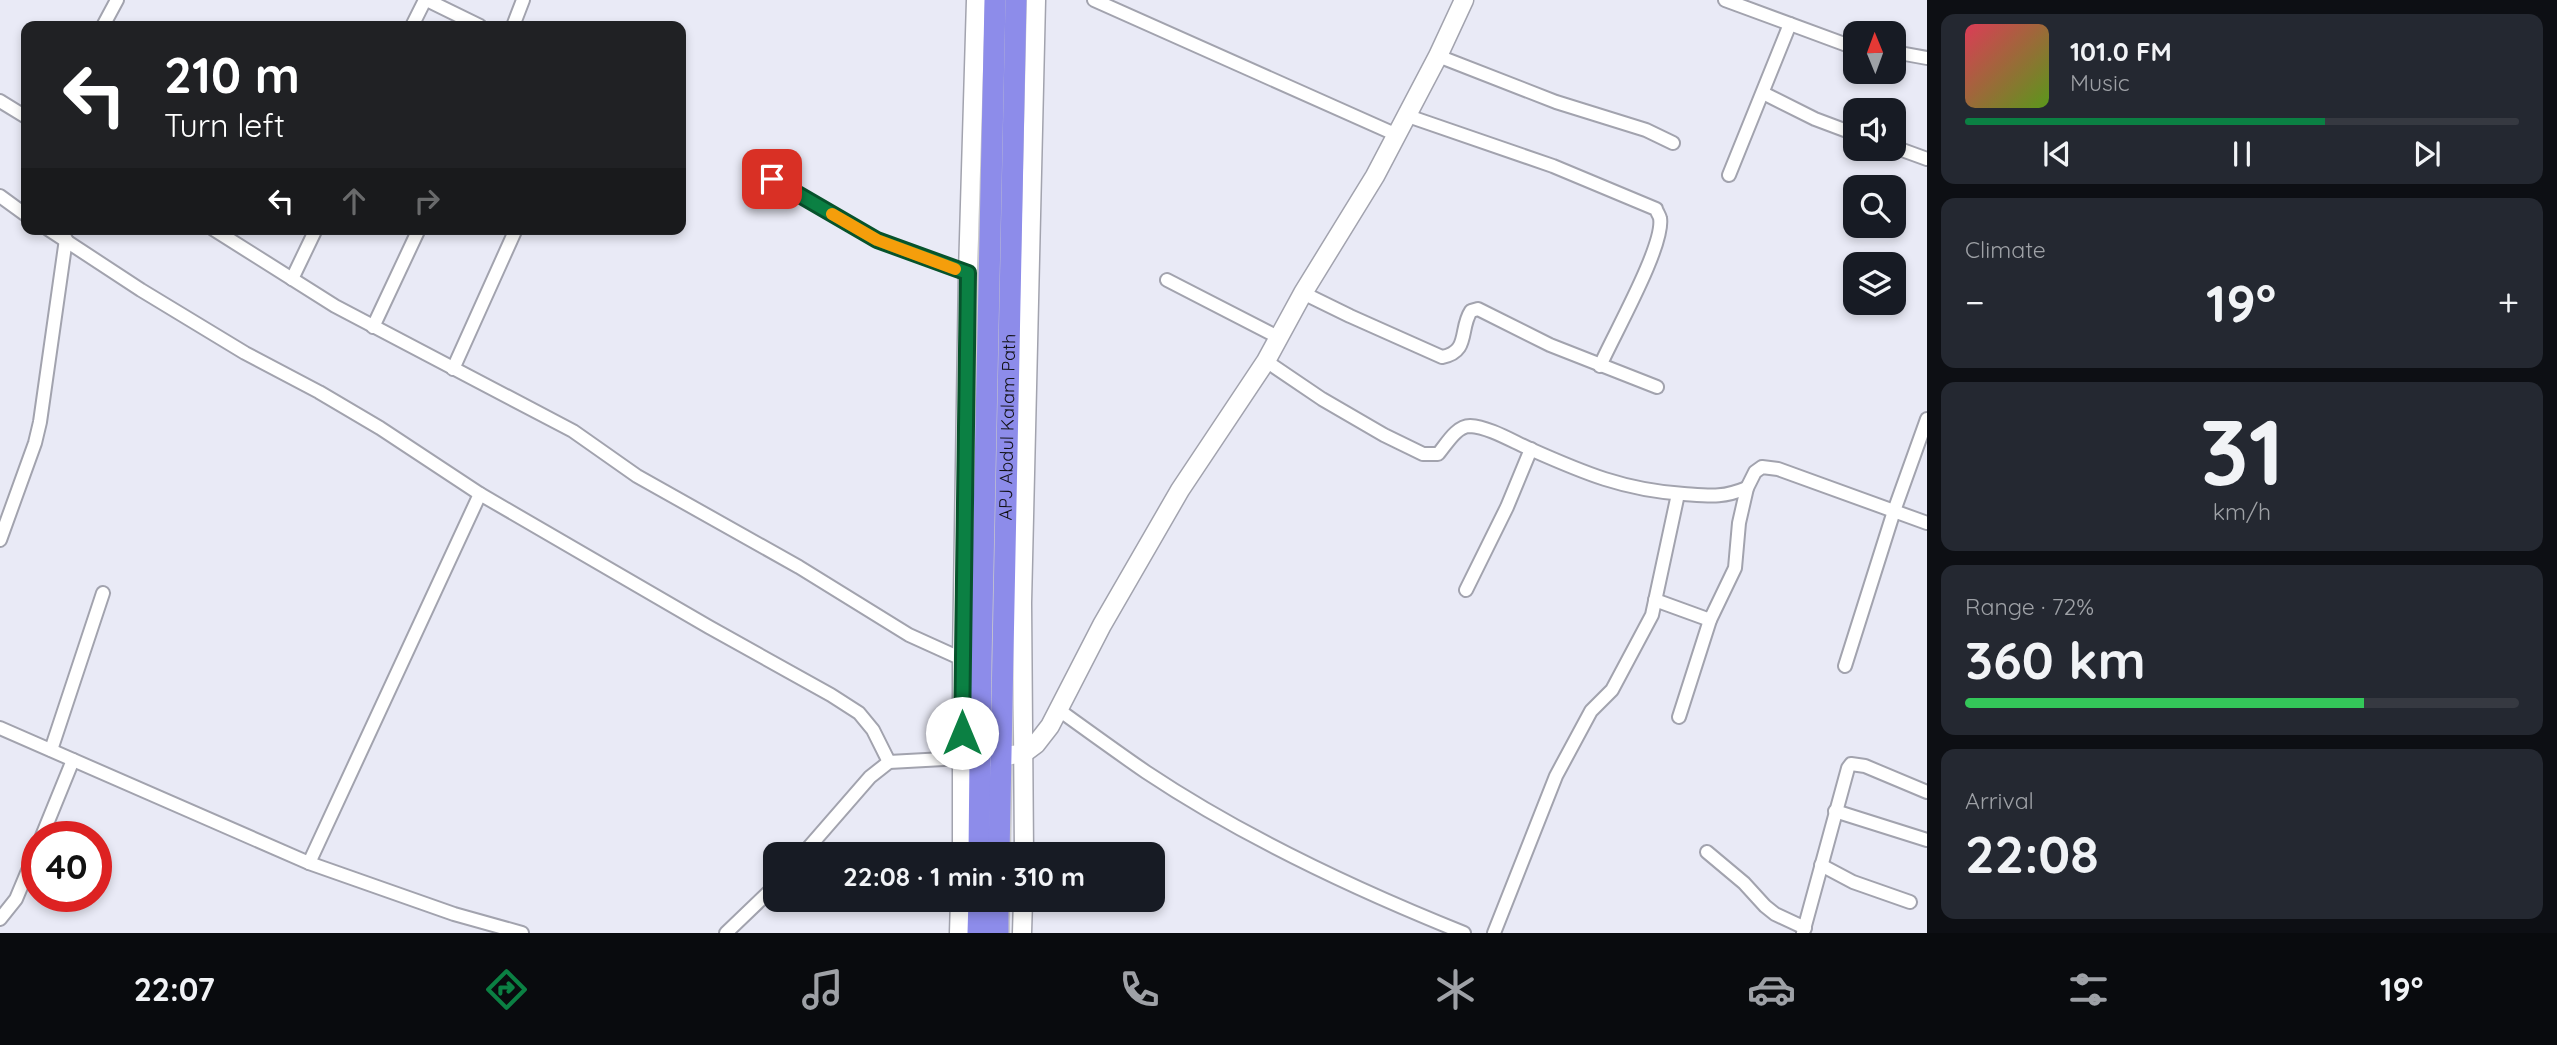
<!DOCTYPE html>
<html lang="en">
<head>
<meta charset="utf-8">
<style>
  body { margin:0; font-family:Quicksand,sans-serif; background:#242831; color:#f1f3f6; height:100vh; display:flex; flex-direction:column; font-size:26px; white-space:nowrap }
  * { box-sizing:border-box; margin:0 }
  p { font-size:23px; color:#9ea1a6 }
  .icon { flex:none; width:38px; height:38px; fill:none; stroke:currentColor; stroke-width:2; stroke-linecap:round; stroke-linejoin:round }
  .map { position:relative; flex:1; overflow:hidden }
  .drawer { display:flex; flex-direction:column; gap:14px; padding:14px; background:#0d0f14; width:630px }
  .drawer>* { flex:none }
  .guide { position:absolute; left:21px; top:21px; width:665px; height:214px; border-radius:14px; box-shadow:0 4px 10px #0003; background:#202124; color:#fff; overflow:hidden }
  .needle { width:46px; rotate:359deg }
  .tools { position:absolute; left:1843px; top:21px; display:grid; gap:14px }
  .tools a { display:grid; place-items:center; width:63px; height:63px; border-radius:14px; background:#171b24; box-shadow:0 4px 10px #0003; font-size:35px }
  .speed { position:absolute; left:21px; top:821px; display:flex; gap:14px; font-size:35px; font-weight:700; text-align:center }
  .speed>* { display:grid; place-content:center; width:91px; height:91px; border-radius:50%; background:#171b24; box-shadow:0 4px 10px #0003; line-height:1 }
  .speed .limit { border:10px solid #d22; background:#fff; color:#111 }
  .pin { position:absolute; display:grid; place-items:center; width:60px; height:60px; color:#fff; margin:-30px; border-radius:14px; box-shadow:0 4px 10px #0006 }
  .me { position:absolute; width:77px; margin:-38px; rotate:0deg; stroke-linejoin:round; filter:drop-shadow(0 0 5px #0008) }
  .turn { display:flex; align-items:center; gap:24px; height:147px; padding:0 28px; font-size:32px }
  .turn .icon { width:91px; height:91px; stroke-width:2.5 }
  .turn b { display:block; font-size:49px; line-height:60px }
  .lanes { display:flex; align-items:center; height:66px; padding:0 28px; background:#0003; justify-content:center; gap:35px; direction:ltr }
  .lanes .off { opacity:.35 }
  .big { font-size:52px; font-weight:700; line-height:1.1 }
  .drawer .card { flex:1; display:flex; flex-direction:column; justify-content:center; gap:10px; min-width:0; padding:0 24px; border-radius:14px; background:#242831 }
  .drawer .dial { align-items:center; gap:0 }
  .dial b { font-size:91px; line-height:1 }
  .song { display:flex; align-items:center; gap:21px }
  .cover { width:84px; height:84px; border-radius:10px; background:linear-gradient(135deg,hsl(350 70% 55%),hsl(90 70% 35%)) }
  .played { height:7px; border-radius:4px; background:linear-gradient(90deg,#0b8043 65%,#363941 65%) }
  .keys { display:flex; justify-content:space-around; direction:ltr }
  .heat { display:flex; justify-content:space-between; align-items:center; font-size:38px; direction:ltr }
  .charge { height:10px; border-radius:5px; background:linear-gradient(90deg,#34c759 72%,#363941 0) }
  .trip { position:absolute; left:763px; top:842px; width:402px; height:70px; border-radius:14px; background:#171b24; box-shadow:0 4px 10px #0003; font-weight:700; line-height:70px; text-align:center }
  .tabs { display:flex; height:112px; justify-content:space-around; align-items:center; background:#090b0e; color:#9ea1a6 }
  .tabs .icon { width:49px; height:49px }
  .tabs .current { color:#0b8043 }
  .tabs b { font-size:32px; color:#f1f3f6 }
  main { display:flex; flex:1; min-height:0 }
  .map>svg:first-child { display:block }
  .lines { fill:none; stroke-linecap:round; stroke-linejoin:round }
  .lane-casing { stroke:#a2a3ae; stroke-width:10 }
  .street-casing { stroke:#a2a3ae; stroke-width:16 }
  .secondary-casing { stroke:#a2a3ae; stroke-width:21 }
  .highway-casing { stroke:#cbcbcc; stroke-width:24 }
  .lane { stroke:#fff; stroke-width:6 }
  .street { stroke:#fff; stroke-width:12 }
  .secondary { stroke:#fff; stroke-width:18 }
  .highway { stroke:#8d8cea; stroke-width:21 }
  .route-casing { stroke:#07532c; stroke-width:18 }
  .route { stroke:#0b8043; stroke-width:12 }
  .slow { stroke:#f59e0b; stroke-width:12 }
  .labels { text-anchor:middle; stroke-width:5; stroke-linejoin:round; paint-order:stroke }
  .street-label { font-size:18px; fill:#111115; stroke:#f7f8ff }
</style>
</head>
<body>
<main>
<div class="map">
<svg width="1927" height="933" viewBox="0 0 1927 933">
  <rect width="100%" height="100%" fill="#e9eaf6"/>
  <g class="lines">
    <g class="lane-casing">
      <polyline id="lane" points="772,179 877,240 965,272"/>
    </g>
    <g class="street-casing">
      <g id="street">
        <polyline points="427,0 480,26"/>
        <polyline points="1094,0 1397,135"/>
        <polyline points="1725,0 1855,48"/>
        <polyline points="103,26 117,0"/>
        <polyline points="412,26 425,0"/>
        <polyline points="513,26 523,0"/>
        <polyline points="1894,52 1927,58"/>
        <polyline points="1438,56 1556,102 1646,130 1673,143"/>
        <polyline points="1763,93 1815,119 1855,134"/>
        <polyline points="0,101 26,117"/>
        <path d="M1408,116L1553,166L1656,209C1656,210 1660,217 1660,218C1665,245 1613,336 1600,366"/>
        <polyline points="1894,147 1927,159"/>
        <polyline points="1729,175 1790,24"/>
        <polyline points="0,196 26,215"/>
        <polyline points="48,229 141,290 245,353 319,392 380,428 480,494 709,627 831,695 859,713 873,730 889,762"/>
        <polyline points="213,229 335,306 573,431 637,476 799,567 909,635 962,659"/>
        <polyline points="292,279 316,229"/>
        <polyline points="1167,280 1278,337"/>
        <path d="M1303,293L1350,316L1442,357C1470,352 1459,329 1471,311L1478,309L1550,345L1657,387"/>
        <polyline points="373,327 419,229"/>
        <path d="M1266,361L1322,399L1384,435L1423,454H1438C1446,445 1456,426 1470,426C1489,427 1512,441 1530,449C1584,473 1624,490 1684,494C1711,496 1722,498 1747,488"/>
        <polyline points="453,369 516,229"/>
        <polyline points="0,540 35,443 40,422 66,239"/>
        <polyline points="1466,590 1507,507 1531,449"/>
        <polyline points="1655,600 1710,620"/>
        <polyline points="1845,666 1894,511 1927,419"/>
        <path d="M1059,710C1088,731 1117,752 1146,772C1245,838 1354,889 1464,933"/>
        <polyline points="1679,717 1710,620 1735,568 1739,523 1747,488 1755,472 1762,467 1778,469 1927,523"/>
        <polyline points="0,728 309,863 454,914 522,933"/>
        <polyline points="51,750 103,593"/>
        <polyline points="1835,811 1927,840"/>
        <polyline points="42,836 73,760"/>
        <polyline points="1707,852 1744,883 1765,906 1775,914 1805,928"/>
        <polyline points="803,854 870,777 889,762 962,758"/>
        <polyline points="309,863 480,494"/>
        <polyline points="1821,865 1853,882 1910,902"/>
        <polyline points="0,919 16,899 37,849"/>
        <polyline points="726,933 775,886"/>
        <polyline points="1494,933 1556,776 1591,711 1612,690 1652,615 1678,494"/>
        <polyline points="1803,933 1848,768 1851,764 1865,766 1927,792"/>
      </g>
    </g>
    <g class="secondary-casing">
      <g id="secondary">
        <polyline points="962,758 1000,757 1024,753 1036,744 1050,726 1102,625 1180,490 1266,361 1303,293 1375,176 1438,56 1464,0"/>
        <polyline points="962,854 962,659 968,273 976,0"/>
        <polyline points="1024,854 1022,603 1036,0"/>
        <polyline points="959,933 960,900"/>
        <polyline points="1022,933 1023,900"/>
      </g>
    </g>
    <g class="highway-casing">
      <g id="highway">
        <polyline points="979,854 981,661 995,0"/>
        <path id="s1" d="M999,854L1016,0"/>
        <polyline points="978,933 979,900"/>
        <polyline points="998,933 998,900"/>
      </g>
    </g>
    <use href="#lane" class="lane"/>
    <use href="#street" class="street"/>
    <use href="#secondary" class="secondary"/>
    <use href="#highway" class="highway"/>
  </g>
  <g class="lines">
    <g class="route-casing">
      <polyline id="route" points="772,179 877,240 968,273 962,733"/>
    </g>
    <use href="#route" class="route"/>
    <polyline class="slow" points="832,214 877,240 955,269"/>
  </g>
  <g class="labels">
    <g class="street-label">
      <text dy="6" stroke="none"><textPath href="#s1" startOffset="427">APJ Abdul Kalam Path</textPath></text>
    </g>
  </g>
</svg>
<div class="tools">
<a><svg class="needle" viewBox="-14 -14 28 28"><path d="M0-13l5 13h-10z" fill="#e53935"/><path d="M0 13l5-13h-10z" fill="#9ea1a6"/></svg></a>
<a><svg class="icon" aria-label="sound" viewBox="0 0 24 24"><path d="M4 9h4l5-4v14l-5-4H4zM17 9q2 3 0 6"/></svg></a>
<a><svg class="icon" aria-label="search" viewBox="0 0 24 24"><circle cx="10" cy="10" r="6"/><path d="M15 15l6 6"/></svg></a>
<a><svg class="icon" aria-label="layers" viewBox="0 0 24 24"><path d="M12 4l9 5-9 5-9-5zM3 14l9 5 9-5"/></svg></a>
</div>
<div class="speed"><div class="limit">40</div></div>
<div class="pin" style="left:772px;top:179px;background:#d93025"><svg class="icon" aria-label="arrive" viewBox="0 0 24 24"><path d="M6 21V4h12l-3 4 3 4H6"/></svg></div>
<svg class="me" style="left:962px;top:733px" viewBox="-20 -20 40 40"><circle r="19" fill="#fff"/><path d="M0-13L10 11 0 6-10 11z" fill="#0b8043"/></svg>
<div class="trip">22:08 · 1 min · 310 m</div>
<div class="guide">
<div class="turn"><svg class="icon" aria-label="left" viewBox="0 0 24 24"><path d="M17 20v-9H6M10 6l-5 5 5 5"/></svg><div><b>210 m</b>Turn left</div></div>
<div class="lanes"><svg class="icon" aria-label="left" viewBox="0 0 24 24"><path d="M17 20v-9H6M10 6l-5 5 5 5"/></svg><svg class="icon off" aria-label="ahead" viewBox="0 0 24 24"><path d="M12 20V5M6 11l6-6 6 6"/></svg><svg class="icon off" aria-label="right" viewBox="0 0 24 24"><path d="M7 20v-9h11M14 6l5 5-5 5"/></svg></div>
</div>
</div>
<section class="drawer">
<div class="card">
<div class="song"><i class="cover"></i><div><b>101.0 FM</b><p>Music</p></div></div>
<div class="played"></div>
<div class="keys"><svg class="icon" aria-label="previous" viewBox="0 0 24 24"><path d="M18 5L8 12l10 7zM5 5v14"/></svg><svg class="icon" aria-label="pause" viewBox="0 0 24 24"><path d="M8 5v14M16 5v14"/></svg><svg class="icon" aria-label="next" viewBox="0 0 24 24"><path d="M6 5l10 7-10 7zM19 5v14"/></svg></div>
</div>
<div class="card"><p>Climate</p>
<div class="heat"><a>−</a><b class="big">19°</b><a>+</a></div>
</div>
<div class="card dial"><b>31</b><p>km/h</p></div>
<div class="card"><p>Range · 72%</p><b class="big">360 km</b><div class="charge"></div></div>
<div class="card"><p>Arrival</p><b class="big">22:08</b></div>
</section>
</main>
<nav class="tabs">
<b>22:07</b>
<svg class="icon current" aria-label="directions" viewBox="0 0 24 24"><path d="M12 3l9 9-9 9-9-9zM9 14v-3h6M13 9l2 2-2 2"/></svg>
<svg class="icon" aria-label="music" viewBox="0 0 24 24"><path d="M9 18V5l10-2v13"/><circle cx="6" cy="18" r="3"/><circle cx="16" cy="16" r="3"/></svg>
<svg class="icon" aria-label="phone" viewBox="0 0 24 24"><path d="M5 4h4l2 5-3 2q2 4 5 5l2-3 5 2v4C11 20 4 13 5 4z"/></svg>
<svg class="icon" aria-label="climate" viewBox="0 0 24 24"><path d="M12 3v18M4 7l16 10M4 17L20 7"/></svg>
<svg class="icon" aria-label="car" viewBox="0 0 24 24"><path d="M5 17H2v-5l4-1 3-4h7l3 4 3 1v5h-3M9 17h6M6 11h13"/><circle cx="7" cy="17" r="2"/><circle cx="17" cy="17" r="2"/></svg>
<svg class="icon" aria-label="filters" viewBox="0 0 24 24"><path d="M4 7h16M4 17h16"/><circle cx="9" cy="7" r="2"/><circle cx="15" cy="17" r="2"/></svg>
<b>19°</b>
</nav>
</body>
</html>
